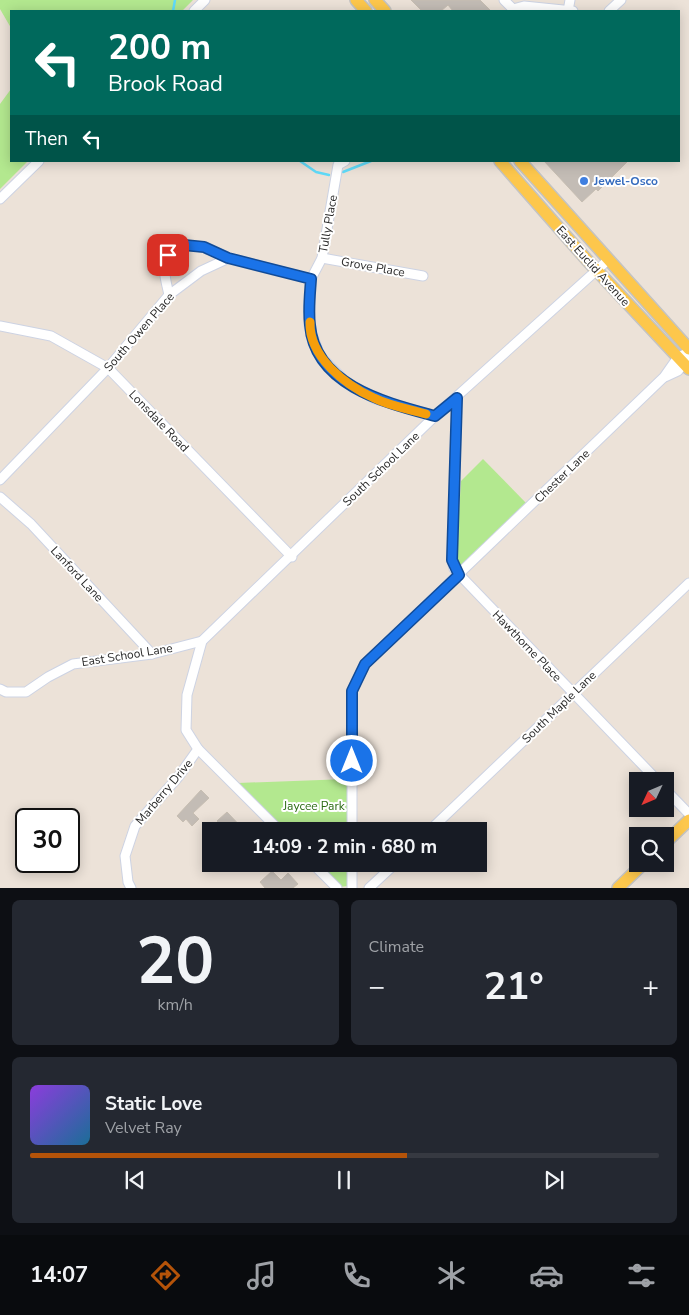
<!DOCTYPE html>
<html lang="en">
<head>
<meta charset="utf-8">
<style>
  body { margin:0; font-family:"Nunito Sans",sans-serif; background:#242831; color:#f1f3f6; height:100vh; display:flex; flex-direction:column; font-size:19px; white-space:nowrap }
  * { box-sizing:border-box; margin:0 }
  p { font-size:16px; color:#9ea1a6 }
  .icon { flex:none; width:28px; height:28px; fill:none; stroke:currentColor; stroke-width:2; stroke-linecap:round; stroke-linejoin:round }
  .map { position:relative; height:888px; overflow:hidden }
  .side { display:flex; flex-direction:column; gap:12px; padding:12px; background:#0d0f14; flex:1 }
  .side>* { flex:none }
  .top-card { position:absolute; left:10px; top:10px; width:670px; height:152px; border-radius:0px; box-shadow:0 2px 12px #0003; background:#00695c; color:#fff; overflow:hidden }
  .needle { width:32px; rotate:226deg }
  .fabs { position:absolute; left:629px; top:772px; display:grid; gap:10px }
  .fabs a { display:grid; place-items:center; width:45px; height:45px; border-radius:0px; background:#171b24; box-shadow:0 2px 12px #0003; font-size:25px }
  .speed { position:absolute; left:15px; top:808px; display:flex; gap:10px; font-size:25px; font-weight:700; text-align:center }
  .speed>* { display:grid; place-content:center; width:65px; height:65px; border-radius:50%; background:#171b24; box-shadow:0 2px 12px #0003; line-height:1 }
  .speed .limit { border:2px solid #111; border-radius:8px; background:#fff; color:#111 }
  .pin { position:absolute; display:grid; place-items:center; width:42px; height:42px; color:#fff; margin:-21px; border-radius:10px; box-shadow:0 2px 8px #0006 }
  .me { position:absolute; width:55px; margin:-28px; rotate:0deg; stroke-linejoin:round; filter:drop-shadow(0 0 4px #0008) }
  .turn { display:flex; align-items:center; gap:18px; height:105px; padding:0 15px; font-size:22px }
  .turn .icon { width:65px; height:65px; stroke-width:2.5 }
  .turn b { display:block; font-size:35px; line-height:42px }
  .then { display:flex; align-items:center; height:48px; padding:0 15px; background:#0003; gap:10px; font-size:19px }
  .big { font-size:38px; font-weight:700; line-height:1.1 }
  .side .card { flex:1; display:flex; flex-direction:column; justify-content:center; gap:8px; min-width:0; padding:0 18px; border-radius:8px; background:#242831 }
  .side .dial { align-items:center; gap:0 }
  .dial b { font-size:65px; line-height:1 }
  .song { display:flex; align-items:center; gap:15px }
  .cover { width:60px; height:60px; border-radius:8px; background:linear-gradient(135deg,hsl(270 70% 55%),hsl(200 70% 35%)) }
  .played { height:5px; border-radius:2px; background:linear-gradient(90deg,#b45309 60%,#363941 60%) }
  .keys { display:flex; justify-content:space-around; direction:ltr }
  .heat { display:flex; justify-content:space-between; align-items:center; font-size:28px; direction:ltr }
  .side .tiles { flex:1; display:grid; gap:12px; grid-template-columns:1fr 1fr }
  .card:last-child { grid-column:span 2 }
  .trip { position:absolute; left:202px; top:822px; width:285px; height:50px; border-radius:0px; background:#171b24; box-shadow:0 2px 12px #0003; font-weight:700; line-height:50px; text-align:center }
  .dock { display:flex; height:80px; justify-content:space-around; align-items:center; background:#090b0e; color:#9ea1a6 }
  .dock .icon { width:35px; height:35px }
  .dock .selected { color:#b45309 }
  .dock b { font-size:22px; color:#f1f3f6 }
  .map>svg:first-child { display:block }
  .green { fill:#b3e88f }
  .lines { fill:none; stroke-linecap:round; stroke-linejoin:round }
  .stream { stroke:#60dbf9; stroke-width:2.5 }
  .building { fill:#c3bcb5; stroke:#c7beb2 }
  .minor-casing { stroke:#cdd3e3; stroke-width:11 }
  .major-casing { stroke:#c3c3c3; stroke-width:14 }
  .minor { stroke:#fff; stroke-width:9 }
  .major { stroke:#fdc74c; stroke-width:11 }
  .route-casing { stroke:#114b97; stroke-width:12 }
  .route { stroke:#1a73e8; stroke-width:9 }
  .slow { stroke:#f59e0b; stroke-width:9 }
  .shop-dot { fill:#3f7fe0; stroke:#fff; stroke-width:2 }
  .labels { text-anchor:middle; stroke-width:4; stroke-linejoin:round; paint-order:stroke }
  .shop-label { font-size:12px; font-weight:bold; fill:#366cbe; stroke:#fff; text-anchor:start }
  .street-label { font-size:12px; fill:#282828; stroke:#fff }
  .park-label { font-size:12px; fill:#2b6a13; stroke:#fff }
</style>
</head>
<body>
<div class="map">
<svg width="689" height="888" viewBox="0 0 689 888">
  <rect width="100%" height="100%" fill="#ece2d8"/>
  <g class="green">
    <polygon points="0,0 193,0 182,11 11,11 11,28 0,9"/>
    <polygon points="11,89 11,161 28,161 0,189 0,104"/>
    <polygon points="483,459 527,504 462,565 459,565 456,561 461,481"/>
    <polygon points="347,779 347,831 285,831 238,783"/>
    <polygon points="316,864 347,864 348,886 339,887"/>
  </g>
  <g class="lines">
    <g class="stream">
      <polyline points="173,11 175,0"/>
      <polyline points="300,161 316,172 329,175"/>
      <polyline points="343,172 371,161"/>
    </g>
  </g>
  <g class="building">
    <polygon points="411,0 480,0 491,11 453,11 448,5 441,11 422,11"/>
    <polygon points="544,161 628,161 598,191 596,189 582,202"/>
    <polygon points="201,790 209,798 193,813 199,819 192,826 186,819 183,822 177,816"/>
    <polygon points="227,812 245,831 227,831 217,821"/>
    <polygon points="272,871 281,880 288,873 298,884 293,888 265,888 260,882"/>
  </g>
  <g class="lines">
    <g class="minor-casing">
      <g id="minor">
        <polyline points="504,0 513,9 524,6 573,11"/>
        <polyline points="194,11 205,0"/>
        <polyline points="568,11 570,0"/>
        <polyline points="609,11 621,0"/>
        <polyline points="345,161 338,165 322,258 311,279 309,326 320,356 346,382 375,399 435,416"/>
        <polyline points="0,199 39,161"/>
        <polyline points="322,258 423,276"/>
        <path d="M169,295C163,268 159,261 184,245L204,247L229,258L311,279"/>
        <polyline points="0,326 51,336 108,368 292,557"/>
        <polyline points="665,377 678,371 687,360"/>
        <polyline points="457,398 452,561 454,569 658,781"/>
        <polyline points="0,480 108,368 169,295 201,271 229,258"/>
        <polyline points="0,497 31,524 152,654"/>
        <polyline points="0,689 6,692 26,692 48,677 73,664 152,654 202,641 435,416 608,260"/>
        <polyline points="198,749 280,831"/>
        <polyline points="665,789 689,814"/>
        <polyline points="352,831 352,691 365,664 664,377 678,357 689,352"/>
        <polyline points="429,831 689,583"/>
        <polyline points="313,864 337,888"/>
        <polyline points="352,864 352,888"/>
        <polyline points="131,888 128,882 125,856 135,826 179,776 198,749 186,730 187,695 202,641"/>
        <polyline points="369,888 395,864"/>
      </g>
    </g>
    <g class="major-casing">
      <g id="major">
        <polyline points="356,0 366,11"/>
        <polyline points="375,0 385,11"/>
        <polyline points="500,161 587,260 689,369"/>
        <polyline points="520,161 689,349"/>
        <polyline points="665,843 689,820"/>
        <polyline points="618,888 643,864"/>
      </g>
    </g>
    <use href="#minor" class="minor"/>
    <use href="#major" class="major"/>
  </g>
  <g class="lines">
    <g class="route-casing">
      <path id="route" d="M168,255L184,245L204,247L228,258L311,279C310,294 308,310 310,325C315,386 387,403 435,416L457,398L452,560L459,575L365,664L352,691V761"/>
    </g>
    <use href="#route" class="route"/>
    <path class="slow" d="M310,322C309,357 345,385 374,398C390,406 409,409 426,414"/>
  </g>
  <circle class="shop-dot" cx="584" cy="181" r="5"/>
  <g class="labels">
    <g class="shop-label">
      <text x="594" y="185">Jewel-Osco</text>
    </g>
    <g class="street-label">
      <text transform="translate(328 224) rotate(-80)" y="4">Tully Place</text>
      <text transform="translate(593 266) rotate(48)" y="4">East Euclid Avenue</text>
      <text transform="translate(373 267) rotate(10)" y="4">Grove Place</text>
      <text transform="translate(139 332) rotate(-49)" y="4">South Owen Place</text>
      <text transform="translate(159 421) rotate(46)" y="4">Lonsdale Road</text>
      <text transform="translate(381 469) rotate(-44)" y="4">South School Lane</text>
      <text transform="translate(562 476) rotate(-44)" y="4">Chester Lane</text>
      <text transform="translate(77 574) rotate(47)" y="4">Lanford Lane</text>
      <text transform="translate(527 646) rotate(46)" y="4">Hawthorne Place</text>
      <text transform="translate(127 655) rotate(-9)" y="4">East School Lane</text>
      <text transform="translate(559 707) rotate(-44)" y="4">South Maple Lane</text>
      <text transform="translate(164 792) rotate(-50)" y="4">Marberry Drive</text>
    </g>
    <g class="park-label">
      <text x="314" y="810">Jaycee Park</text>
    </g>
  </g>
</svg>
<div class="fabs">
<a><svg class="needle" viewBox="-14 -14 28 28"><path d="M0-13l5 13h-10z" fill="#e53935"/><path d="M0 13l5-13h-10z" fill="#9ea1a6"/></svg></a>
<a><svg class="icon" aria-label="search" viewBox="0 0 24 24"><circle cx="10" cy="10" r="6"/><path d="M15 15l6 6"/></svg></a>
</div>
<div class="speed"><div class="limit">30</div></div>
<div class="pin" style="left:168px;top:255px;background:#d93025"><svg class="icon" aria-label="arrive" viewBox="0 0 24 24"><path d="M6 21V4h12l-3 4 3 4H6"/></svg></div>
<svg class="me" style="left:352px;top:761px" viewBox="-20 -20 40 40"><circle r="17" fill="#1a73e8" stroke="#fff" stroke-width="3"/><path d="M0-11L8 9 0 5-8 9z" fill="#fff"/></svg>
<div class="trip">14:09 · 2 min · 680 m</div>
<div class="top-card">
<div class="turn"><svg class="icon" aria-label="left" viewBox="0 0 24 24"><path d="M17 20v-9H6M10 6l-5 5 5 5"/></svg><div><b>200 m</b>Brook Road</div></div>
<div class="then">Then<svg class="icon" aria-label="left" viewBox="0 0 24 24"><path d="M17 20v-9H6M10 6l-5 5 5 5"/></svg></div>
</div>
</div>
<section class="side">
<div class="tiles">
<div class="card dial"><b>20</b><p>km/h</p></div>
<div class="card"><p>Climate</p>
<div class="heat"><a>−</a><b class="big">21°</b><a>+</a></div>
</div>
<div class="card">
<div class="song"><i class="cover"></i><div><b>Static Love</b><p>Velvet Ray</p></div></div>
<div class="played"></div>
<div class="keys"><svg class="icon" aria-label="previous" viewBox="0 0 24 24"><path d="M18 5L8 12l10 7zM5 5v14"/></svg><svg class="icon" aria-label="pause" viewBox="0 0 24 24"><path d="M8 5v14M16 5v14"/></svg><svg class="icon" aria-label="next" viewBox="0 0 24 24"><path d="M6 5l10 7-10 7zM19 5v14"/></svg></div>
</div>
</div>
</section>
<nav class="dock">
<b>14:07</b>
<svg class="icon selected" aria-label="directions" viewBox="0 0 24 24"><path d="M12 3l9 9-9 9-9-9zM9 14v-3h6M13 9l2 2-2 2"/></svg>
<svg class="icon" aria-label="music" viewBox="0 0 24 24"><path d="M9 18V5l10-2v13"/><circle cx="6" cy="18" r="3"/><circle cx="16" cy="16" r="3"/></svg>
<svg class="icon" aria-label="phone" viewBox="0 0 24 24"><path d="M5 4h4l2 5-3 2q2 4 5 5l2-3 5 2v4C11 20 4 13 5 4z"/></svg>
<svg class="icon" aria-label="climate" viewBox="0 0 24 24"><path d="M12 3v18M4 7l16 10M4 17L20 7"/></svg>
<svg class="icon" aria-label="car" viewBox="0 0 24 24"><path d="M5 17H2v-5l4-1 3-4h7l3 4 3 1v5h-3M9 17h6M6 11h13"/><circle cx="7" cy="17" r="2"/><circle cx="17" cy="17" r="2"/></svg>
<svg class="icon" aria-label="filters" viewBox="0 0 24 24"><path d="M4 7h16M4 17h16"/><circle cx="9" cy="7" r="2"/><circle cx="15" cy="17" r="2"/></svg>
</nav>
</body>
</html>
